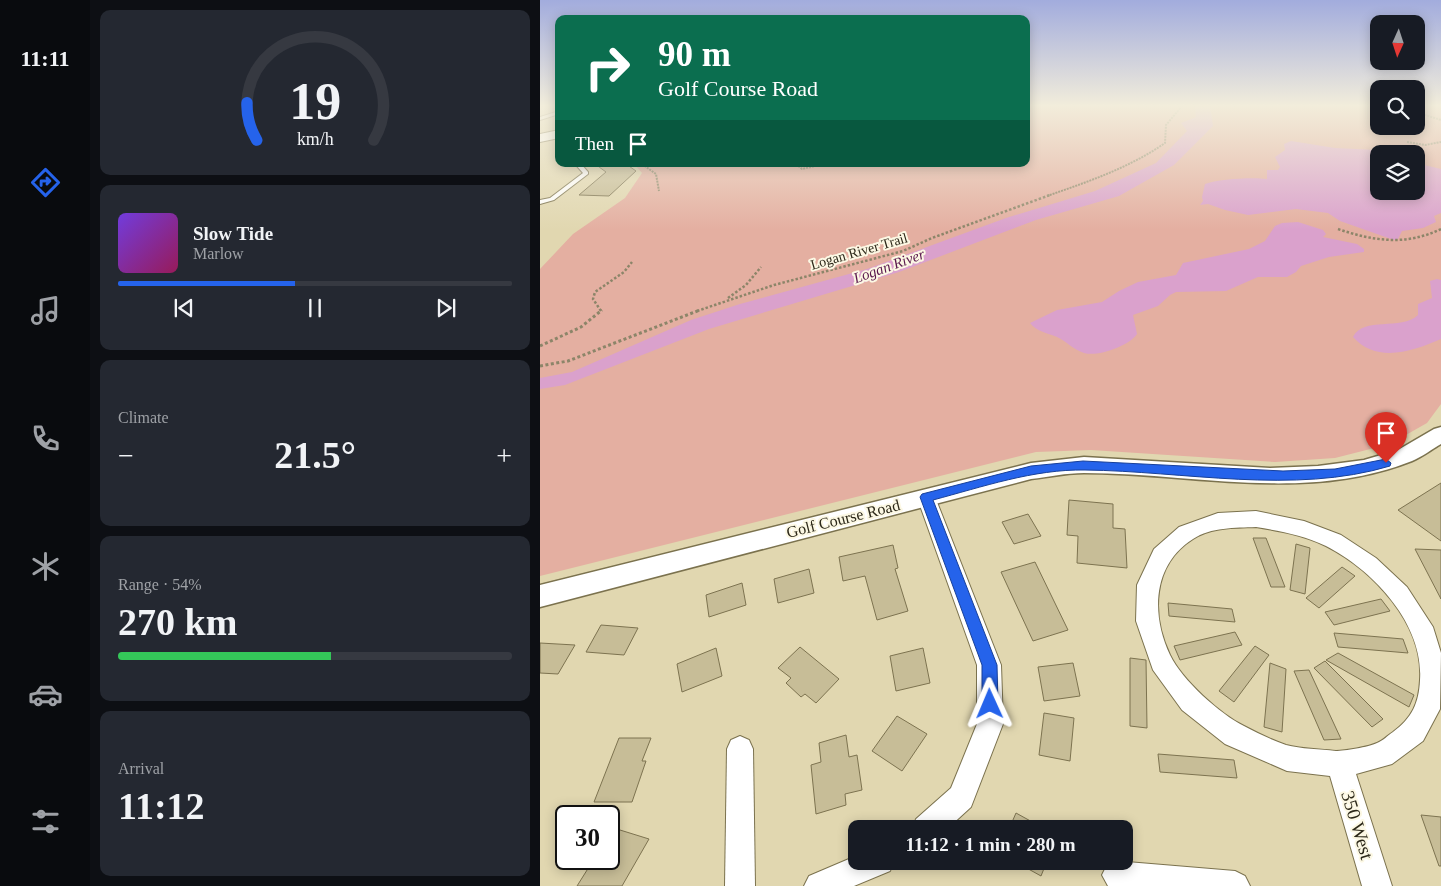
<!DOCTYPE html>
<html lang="en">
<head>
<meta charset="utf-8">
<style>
  body { margin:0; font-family:Georgia,serif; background:#242831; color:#f1f3f6; height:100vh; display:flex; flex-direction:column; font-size:19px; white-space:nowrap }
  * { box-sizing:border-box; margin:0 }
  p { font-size:16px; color:#9ea1a6 }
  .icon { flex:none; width:28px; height:28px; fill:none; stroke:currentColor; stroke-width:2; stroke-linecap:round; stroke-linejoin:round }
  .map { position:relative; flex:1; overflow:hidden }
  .drawer { display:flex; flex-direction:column; gap:10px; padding:10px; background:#0d0f14; width:450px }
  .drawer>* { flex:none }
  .guide { position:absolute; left:15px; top:15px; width:475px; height:152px; border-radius:10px; box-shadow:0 2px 12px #0003; background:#0b6e4f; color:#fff; overflow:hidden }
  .needle { width:32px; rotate:183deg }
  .buttons { position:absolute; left:830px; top:15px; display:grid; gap:10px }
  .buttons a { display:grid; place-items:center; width:55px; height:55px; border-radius:10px; background:#171b24; box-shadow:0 2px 12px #0003; font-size:25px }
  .speed { position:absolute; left:15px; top:805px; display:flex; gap:10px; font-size:25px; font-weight:700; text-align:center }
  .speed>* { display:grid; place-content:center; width:65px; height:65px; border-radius:50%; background:#171b24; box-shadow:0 2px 12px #0003; line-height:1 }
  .speed .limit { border:2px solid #111; border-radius:8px; background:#fff; color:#111 }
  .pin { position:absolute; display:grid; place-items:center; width:42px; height:42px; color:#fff; margin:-51px -21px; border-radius:50% 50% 50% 0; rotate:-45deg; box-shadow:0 0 5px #0007 }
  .pin .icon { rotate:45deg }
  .me { position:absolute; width:55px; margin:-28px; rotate:359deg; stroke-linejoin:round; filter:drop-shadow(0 0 4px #0008) }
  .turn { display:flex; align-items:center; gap:18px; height:105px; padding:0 20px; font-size:22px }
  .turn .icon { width:65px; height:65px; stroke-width:2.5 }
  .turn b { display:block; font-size:35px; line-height:42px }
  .then { display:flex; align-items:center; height:48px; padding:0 20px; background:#0003; gap:10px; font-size:19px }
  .big { font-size:38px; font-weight:800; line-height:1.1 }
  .drawer .widget { flex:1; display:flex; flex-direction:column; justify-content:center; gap:8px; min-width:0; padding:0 18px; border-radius:10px; background:#242831 }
  .drawer .dial { align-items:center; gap:0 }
  .dial svg { height:130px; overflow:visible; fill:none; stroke:#363941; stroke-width:7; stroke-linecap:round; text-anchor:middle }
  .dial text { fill:#f1f3f6; stroke:none }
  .song { display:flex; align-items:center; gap:15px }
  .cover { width:60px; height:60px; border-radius:8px; background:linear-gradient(135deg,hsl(260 70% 55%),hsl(330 70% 35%)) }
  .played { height:5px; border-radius:2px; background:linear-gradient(90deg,#2563eb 45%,#363941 45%) }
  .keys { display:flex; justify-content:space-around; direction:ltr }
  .heat { display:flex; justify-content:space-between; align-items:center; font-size:28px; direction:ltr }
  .charge { height:8px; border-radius:4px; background:linear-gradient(90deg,#34c759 54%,#363941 0) }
  .trip { position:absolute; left:308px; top:820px; width:285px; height:50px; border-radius:10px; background:#171b24; box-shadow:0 2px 12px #0003; font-weight:800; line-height:50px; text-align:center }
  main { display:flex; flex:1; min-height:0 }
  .tab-bar { display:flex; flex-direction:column; width:90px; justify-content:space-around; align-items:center; background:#090b0e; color:#9ea1a6 }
  .tab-bar .icon { width:35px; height:35px }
  .tab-bar .current { color:#2563eb }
  .tab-bar b { font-size:22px; color:#f1f3f6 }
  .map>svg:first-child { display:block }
  .green { fill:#e4afa1; fill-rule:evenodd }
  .water { fill:#daa1cc }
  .building { fill:#c7bd97; stroke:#7d7350 }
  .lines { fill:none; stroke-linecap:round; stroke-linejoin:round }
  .service-casing { stroke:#7b724e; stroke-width:2 }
  .minor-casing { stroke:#7b724e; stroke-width:2 }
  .tertiary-casing { stroke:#7b724e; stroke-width:3 }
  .trunk-casing { stroke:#7b724e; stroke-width:2 }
  .path-far2 { stroke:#8c8569; stroke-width:2; stroke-dasharray:2 1; stroke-linecap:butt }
  .path-far1 { stroke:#8c8569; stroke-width:2.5; stroke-dasharray:2.5 2; stroke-linecap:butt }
  .path { stroke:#8c8569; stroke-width:3; stroke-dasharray:3 2.5; stroke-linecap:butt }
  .service { fill:#fff; fill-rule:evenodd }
  .minor { fill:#fff; fill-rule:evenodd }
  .tertiary { fill:#fff; fill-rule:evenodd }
  .trunk { fill:#fff; fill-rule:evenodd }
  .route { fill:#2563eb; stroke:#184099 }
  .labels { text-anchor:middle; stroke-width:4; stroke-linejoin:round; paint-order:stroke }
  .far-street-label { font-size:14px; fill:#2c2819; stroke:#fcf8e4 }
  .far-water-label { font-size:15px; font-style:italic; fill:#5a184e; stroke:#fcf8e4 }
  .street-label { font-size:16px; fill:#2c2819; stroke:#fcf8e4 }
  .near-street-label { font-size:19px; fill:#2c2819; stroke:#fcf8e4 }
</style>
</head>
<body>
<main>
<nav class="tab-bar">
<b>11:11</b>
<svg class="icon current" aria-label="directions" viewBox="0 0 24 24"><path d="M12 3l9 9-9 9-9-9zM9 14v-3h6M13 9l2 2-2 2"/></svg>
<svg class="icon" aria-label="music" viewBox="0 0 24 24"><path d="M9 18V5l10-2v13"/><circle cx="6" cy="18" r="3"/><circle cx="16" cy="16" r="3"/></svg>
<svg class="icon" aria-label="phone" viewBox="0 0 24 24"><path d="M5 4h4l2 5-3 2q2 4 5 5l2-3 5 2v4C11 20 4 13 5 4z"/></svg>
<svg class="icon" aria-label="climate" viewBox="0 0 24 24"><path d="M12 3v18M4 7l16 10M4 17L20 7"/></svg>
<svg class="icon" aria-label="car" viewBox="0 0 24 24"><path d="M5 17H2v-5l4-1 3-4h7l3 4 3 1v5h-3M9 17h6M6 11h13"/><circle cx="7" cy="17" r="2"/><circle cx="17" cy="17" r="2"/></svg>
<svg class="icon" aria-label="filters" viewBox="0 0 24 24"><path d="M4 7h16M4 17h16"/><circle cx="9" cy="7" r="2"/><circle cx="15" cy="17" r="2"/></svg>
</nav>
<section class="drawer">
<div class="widget dial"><svg viewBox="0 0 100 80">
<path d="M14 69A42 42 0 1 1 86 69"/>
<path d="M14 69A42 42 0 0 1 8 46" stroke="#2563eb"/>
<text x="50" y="56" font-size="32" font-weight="700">19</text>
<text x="50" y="72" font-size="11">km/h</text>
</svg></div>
<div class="widget">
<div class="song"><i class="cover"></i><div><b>Slow Tide</b><p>Marlow</p></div></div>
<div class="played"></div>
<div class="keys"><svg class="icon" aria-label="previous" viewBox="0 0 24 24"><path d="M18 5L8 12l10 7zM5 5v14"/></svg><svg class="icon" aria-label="pause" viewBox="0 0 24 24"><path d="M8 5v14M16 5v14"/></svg><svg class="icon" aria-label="next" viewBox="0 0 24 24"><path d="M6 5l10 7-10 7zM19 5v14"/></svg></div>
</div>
<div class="widget"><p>Climate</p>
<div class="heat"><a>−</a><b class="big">21.5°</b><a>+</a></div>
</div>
<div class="widget"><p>Range · 54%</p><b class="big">270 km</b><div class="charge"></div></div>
<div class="widget"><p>Arrival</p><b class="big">11:12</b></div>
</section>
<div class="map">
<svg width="901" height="886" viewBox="0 0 901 886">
  <rect width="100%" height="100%" fill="#e1d7b0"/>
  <path class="green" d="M486,106H839V126H876V106H901V404L887,423L850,444L795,458L735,462L551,450L496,452L0,576V269L33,234L85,198L102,173L94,164H486ZM839,154H876V191H839Z"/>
  <g class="water">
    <polygon points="655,106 670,106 673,126 634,165 579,196 496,220 359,272 169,329 25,385 0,389 0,378 32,372 151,320 200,304 327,269 466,218 555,191 616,163 647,131 641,123 656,117"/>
    <path d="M751,141L795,148L838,150L853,154H839V191H876V163L901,169V213L894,216L896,222L883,228L862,231L858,239L854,240L800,221L788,213L756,209L708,215L685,210L668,204L660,205L663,201L662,197L665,184C678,179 713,177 727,179V170H738L740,167L735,157L745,150L744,144Z"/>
    <path d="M758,222L783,230L786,234L783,237L817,244L824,249V252L789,257L761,266L756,272L747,277H718L686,291L636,292L630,295L618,306L593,315L597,334C589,346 558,357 544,353C534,350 526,341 517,337C507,333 496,331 490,323L517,310L562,302L579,291L598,282L636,275L643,263L709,249L725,241L735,226L742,223Z"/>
    <path d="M897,279L901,280V339C873,351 837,364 813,337C823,316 861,331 878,315V304L892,298L890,281Z"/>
  </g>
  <g class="building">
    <polygon points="55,164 86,164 96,171 69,196 39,195 66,172"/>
    <polygon points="901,483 901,541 858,510"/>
    <polygon points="529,500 573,504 573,528 585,529 587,568 537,563 538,536 527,535"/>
    <polygon points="488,514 501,536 474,544 462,522"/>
    <polygon points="713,538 726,538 745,587 731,587"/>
    <polygon points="756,544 770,548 765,594 750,590"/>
    <polygon points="353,545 358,568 355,569 368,611 337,620 325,576 303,581 299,557"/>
    <polygon points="875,549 901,550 901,599"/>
    <polygon points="495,562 528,630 493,641 461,572"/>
    <polygon points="802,567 815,576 779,608 766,598"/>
    <polygon points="269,569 274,593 238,603 234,579"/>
    <polygon points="202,583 206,605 169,617 166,595"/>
    <polygon points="841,599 850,611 794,625 785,612"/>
    <polygon points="628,603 692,609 695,622 629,616"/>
    <polygon points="61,625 98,628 84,655 46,652"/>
    <polygon points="695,632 702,645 640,660 634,646"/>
    <polygon points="794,633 863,639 868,653 798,647"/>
    <polygon points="0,643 35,645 18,674 0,673"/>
    <polygon points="715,646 729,655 694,702 679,691"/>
    <polygon points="260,647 299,679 276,703 265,694 261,697 246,683 251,678 238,668"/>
    <polygon points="176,648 182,676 142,692 137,664"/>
    <polygon points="383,648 390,683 356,691 350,656"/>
    <polygon points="798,653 874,695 869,707 786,660"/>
    <polygon points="590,658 606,660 607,728 590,726"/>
    <polygon points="785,661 843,719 832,727 774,668"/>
    <polygon points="533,663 540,696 504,701 498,667"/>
    <polygon points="730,663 746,669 742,732 724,727"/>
    <polygon points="769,670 801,739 784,740 754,671"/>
    <polygon points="504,713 534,718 530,761 499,755"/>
    <polygon points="357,716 387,734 362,771 332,751"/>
    <polygon points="306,735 309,757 317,755 322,790 305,794 306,805 276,814 271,765 281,762 279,743"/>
    <polygon points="79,738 111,738 102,761 106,761 92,802 54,802"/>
    <polygon points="618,754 694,760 697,778 620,772"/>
    <polygon points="476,813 505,829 469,829"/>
    <polygon points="881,815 901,817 901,866 899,866"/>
    <polygon points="80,830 109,839 82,886 37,886 54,859 69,859 69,834"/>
    <polygon points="474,861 507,861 501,876"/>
  </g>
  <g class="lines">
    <g class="service-casing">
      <g id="service">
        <polygon points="19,111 19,114 0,120 0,117"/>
        <polygon points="37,164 41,164 48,172 48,174 14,200 0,204 0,200 10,198 43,173 36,165"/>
      </g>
    </g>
    <g class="minor-casing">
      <g id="minor">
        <polygon points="386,490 393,492 395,497 461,665 463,724 431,807 407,829 372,829 376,819 411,788 437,724 437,665 377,497 379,492"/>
        <path d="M716,511L764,521L801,535L836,558L867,587L893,627L901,653L900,709L883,741L852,764L816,774L852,886H822L790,776L747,771L685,744L642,710L613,670L596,621L597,585L614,549L639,527L678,513ZM716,527C740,531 763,535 786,546C833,570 884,624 880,680C879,703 872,718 853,732C848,735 843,741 837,743C829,747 804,751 796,751C780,749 761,749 746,745C732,740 717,733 704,726C680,714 642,680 630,655C611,615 612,565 653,539C671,527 695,528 716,527Z"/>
        <polygon points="200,736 209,740 213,749 215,886 185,886 187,749 191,740"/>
        <polygon points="316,856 316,861 354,861 350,871 314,886 264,886 269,876"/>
        <polygon points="575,861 695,871 705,876 710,886 568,886 562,875 567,865"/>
      </g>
    </g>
    <g class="tertiary-casing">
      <path id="tertiary" d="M901,427V444C892,449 882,457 872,461C766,503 653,473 544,473C526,473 509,477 491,479L0,607V585L491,463L544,457L730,468L778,466L824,460L858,450L894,429Z"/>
    </g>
    <g class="trunk-casing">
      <polygon id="trunk" points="19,130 19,138 0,142 0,134"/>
    </g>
    <g class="path-far2">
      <polyline points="876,112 901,120"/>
      <polyline points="867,142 885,145 901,142"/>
      <polyline points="102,164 116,174 119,191"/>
      <polyline points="256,164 262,169 284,164"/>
      <path d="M507,196C547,182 589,168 625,143L626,125L642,106"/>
    </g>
    <g class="path-far1">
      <path d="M798,229C833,241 866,246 901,229"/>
      <polyline points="188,298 206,285 221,267"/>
      <polyline points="61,311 53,299 55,292 84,272 92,262"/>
      <polyline points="157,311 234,285 363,251 392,238 510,195"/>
    </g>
    <g class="path">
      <polyline points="0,346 41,327 62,310"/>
      <polyline points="0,366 28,361 160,310"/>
    </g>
    <use href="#service" class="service"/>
    <use href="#minor" class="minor"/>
    <use href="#tertiary" class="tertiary"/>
    <use href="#trunk" class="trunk"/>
  </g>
  <linearGradient id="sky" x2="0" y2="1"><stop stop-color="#a2acdd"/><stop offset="0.46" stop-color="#f2eddb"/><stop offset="1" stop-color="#f2eddb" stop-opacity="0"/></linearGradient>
  <rect width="901" height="230" fill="url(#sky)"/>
  <path class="route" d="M846,459L851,463L850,466C754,495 643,471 545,470C494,469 442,487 393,500L457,665L458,704L455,710L450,712L444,710L442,704V665L380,497L382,494L491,466L543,461L743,471L795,469Z"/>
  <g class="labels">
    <g class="far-street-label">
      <text transform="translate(319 251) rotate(-16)" y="5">Logan River Trail</text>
    </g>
    <g class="far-water-label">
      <text transform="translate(349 266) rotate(-20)" y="5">Logan River</text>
    </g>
    <g class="street-label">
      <text transform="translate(303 518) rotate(-14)" y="6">Golf Course Road</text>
    </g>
    <g class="near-street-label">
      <text transform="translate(818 825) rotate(73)" y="7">350 West</text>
    </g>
  </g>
</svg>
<div class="buttons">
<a><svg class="needle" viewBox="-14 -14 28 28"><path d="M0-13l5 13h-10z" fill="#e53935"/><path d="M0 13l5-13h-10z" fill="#9ea1a6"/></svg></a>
<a><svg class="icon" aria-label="search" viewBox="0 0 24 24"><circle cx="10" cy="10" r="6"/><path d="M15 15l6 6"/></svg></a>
<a><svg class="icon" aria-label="layers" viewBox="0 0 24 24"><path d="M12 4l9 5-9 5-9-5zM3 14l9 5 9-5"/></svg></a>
</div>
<div class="speed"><div class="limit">30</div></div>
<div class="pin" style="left:846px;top:463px;background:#d93025"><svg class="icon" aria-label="arrive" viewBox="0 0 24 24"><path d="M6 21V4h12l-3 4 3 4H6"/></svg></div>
<svg class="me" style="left:450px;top:704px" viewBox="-20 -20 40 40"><path d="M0-17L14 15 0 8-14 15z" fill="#2563eb" stroke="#fff" stroke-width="4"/></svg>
<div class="trip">11:12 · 1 min · 280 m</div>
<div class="guide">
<div class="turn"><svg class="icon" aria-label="right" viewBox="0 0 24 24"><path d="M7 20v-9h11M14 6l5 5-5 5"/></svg><div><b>90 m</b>Golf Course Road</div></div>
<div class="then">Then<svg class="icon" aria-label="arrive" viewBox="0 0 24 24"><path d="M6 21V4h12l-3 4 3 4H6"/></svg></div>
</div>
</div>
</main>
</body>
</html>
